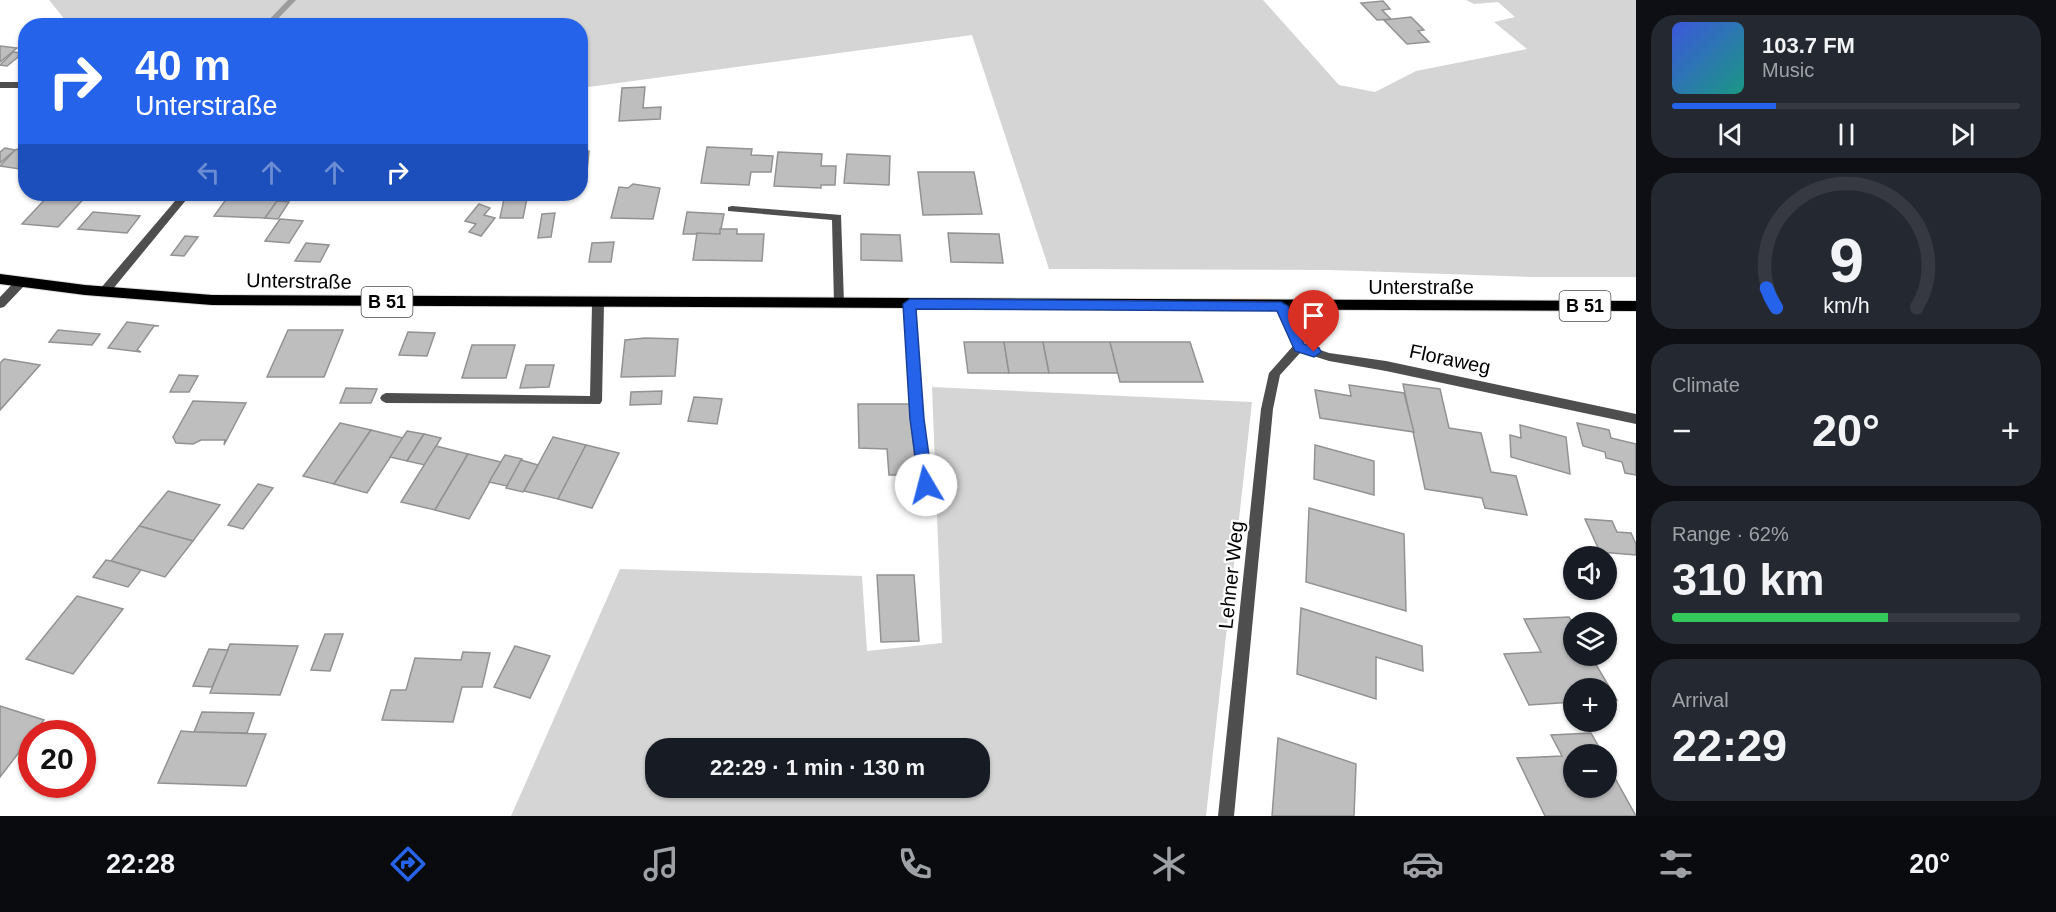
<!DOCTYPE html>
<html lang="en">
<head>
<meta charset="utf-8">
<style>
  body { margin:0; font-family:Helvetica,sans-serif; background:#242831; color:#f1f3f6; height:100vh; display:flex; flex-direction:column; font-size:22px; white-space:nowrap }
  * { box-sizing:border-box; margin:0 }
  p { font-size:20px; color:#9ea1a6 }
  .icon { flex:none; width:33px; height:33px; fill:none; stroke:currentColor; stroke-width:2; stroke-linecap:round; stroke-linejoin:round }
  .map { position:relative; flex:1; overflow:hidden }
  .drawer { display:flex; flex-direction:column; gap:15px; padding:15px; background:#0d0f14; width:420px }
  .drawer>* { flex:none }
  .top-card { position:absolute; left:18px; top:18px; width:570px; height:183px; border-radius:24px; box-shadow:0 2px 4px #0004; background:#2563eb; color:#fff; overflow:hidden }
  .fabs { position:absolute; left:1563px; top:546px; display:grid; gap:12px }
  .fabs a { display:grid; place-items:center; width:54px; height:54px; border-radius:50%; background:#171b24; box-shadow:0 2px 4px #0004; font-size:30px }
  .speed { position:absolute; left:18px; top:720px; display:flex; gap:12px; font-size:30px; font-weight:700; text-align:center }
  .speed>* { display:grid; place-content:center; width:78px; height:78px; border-radius:50%; background:#171b24; box-shadow:0 2px 4px #0004; line-height:1 }
  .speed .limit { border:9px solid #d22; background:#fff; color:#111 }
  .pin { position:absolute; display:grid; place-items:center; width:51px; height:51px; color:#fff; margin:-62px -26px; border-radius:50% 50% 50% 0; rotate:-45deg; box-shadow:0 0 6px #0007 }
  .pin .icon { rotate:45deg }
  .me { position:absolute; width:66px; margin:-33px; rotate:352deg; stroke-linejoin:round; filter:drop-shadow(0 0 4px #0008) }
  .turn { display:flex; align-items:center; gap:21px; height:126px; padding:0 18px; font-size:27px }
  .turn .icon { width:78px; height:78px; stroke-width:2.5 }
  .turn b { display:block; font-size:42px; line-height:51px }
  .lanes { display:flex; align-items:center; height:57px; padding:0 18px; background:#0003; justify-content:center; gap:30px; direction:ltr }
  .lanes .off { opacity:.35 }
  .big { font-size:45px; font-weight:800; line-height:1.1 }
  .drawer .card { flex:1; display:flex; flex-direction:column; justify-content:center; gap:9px; min-width:0; padding:0 21px; border-radius:24px; background:#242831 }
  .drawer .dial { align-items:center; gap:0 }
  .dial svg { height:156px; overflow:visible; fill:none; stroke:#363941; stroke-width:7; stroke-linecap:round; text-anchor:middle }
  .dial text { fill:#f1f3f6; stroke:none }
  .song { display:flex; align-items:center; gap:18px }
  .cover { width:72px; height:72px; border-radius:9px; background:linear-gradient(135deg,hsl(230 70% 55%),hsl(170 70% 35%)) }
  .played { height:6px; border-radius:3px; background:linear-gradient(90deg,#2563eb 30%,#363941 30%) }
  .keys { display:flex; justify-content:space-around; direction:ltr }
  .heat { display:flex; justify-content:space-between; align-items:center; font-size:33px; direction:ltr }
  .charge { height:9px; border-radius:4px; background:linear-gradient(90deg,#34c759 62%,#363941 0) }
  .trip { position:absolute; left:645px; top:738px; width:345px; height:60px; border-radius:24px; background:#171b24; box-shadow:0 2px 4px #0004; font-weight:800; line-height:60px; text-align:center }
  .tab-bar { display:flex; height:96px; justify-content:space-around; align-items:center; background:#090b0e; color:#9ea1a6 }
  .tab-bar .icon { width:42px; height:42px }
  .tab-bar .current { color:#2563eb }
  .tab-bar b { font-size:27px; color:#f1f3f6 }
  main { display:flex; flex:1; min-height:0 }
  .map>svg:first-child { display:block }
  .green { fill:#d5d5d5; fill-rule:evenodd }
  .lines { fill:none; stroke-linecap:round; stroke-linejoin:round }
  .stream { fill:#9c9c9c; fill-rule:evenodd }
  .building { fill:#bebebe; stroke:#929292; stroke-width:1.5 }
  .primary-casing { stroke:#dbdbdb; stroke-width:2 }
  .lane { fill:#4e4e4e; fill-rule:evenodd }
  .street { fill:#4e4e4e; fill-rule:evenodd }
  .primary { fill:#000; fill-rule:evenodd }
  .route { fill:#2563eb; stroke:#184099; stroke-width:1.5 }
  .labels { text-anchor:middle; stroke-width:4.5; stroke-linejoin:round; paint-order:stroke }
  .shield { fill:#fff; stroke:#4c4c4c; stroke-width:1.5 }
  .shield-label { font-size:18px; font-weight:bold; fill:#000 }
  .street-label { font-size:20px; fill:#000; stroke:#fff }
</style>
</head>
<body>
<main>
<div class="map">
<svg width="1636" height="816" viewBox="0 0 1636 816">
  <rect width="100%" height="100%" fill="#fff"/>
  <g class="green">
    <polygon points="49,0 1263,0 1339,85 1375,92 1416,71 1527,49 1494,22 1515,17 1498,2 1474,4 1466,0 1636,0 1636,277 1531,277 1330,270 1049,269 972,35 581,88 580,26 70,26"/>
    <path d="M932,387L1252,402L1206,816H511L620,569L862,576L867,651L942,643ZM656,748H980V788H656Z"/>
  </g>
  <g class="lines">
    <polygon class="stream" points="288,0 296,0 271,26 263,26"/>
  </g>
  <g class="building">
    <polygon points="1383,1 1390,9 1382,10 1391,19 1377,20 1361,3"/>
    <polygon points="1411,17 1424,30 1418,31 1429,42 1407,44 1384,20"/>
    <polygon points="0,46 17,48 0,62"/>
    <polygon points="13,52 23,53 7,66 0,65"/>
    <polygon points="645,87 643,108 661,107 660,119 619,121 622,88"/>
    <polygon points="26,147 26,170 0,166 15,150"/>
    <polygon points="707,147 752,149 751,155 773,156 771,172 751,172 749,185 701,183"/>
    <polygon points="5,148 15,150 0,163 0,152"/>
    <polygon points="589,151 587,172 583,173 580,182 580,152"/>
    <polygon points="778,152 822,154 821,166 836,166 835,185 821,185 821,188 774,186"/>
    <polygon points="847,154 890,156 889,185 844,183"/>
    <polygon points="918,172 974,172 982,214 923,215"/>
    <polygon points="633,184 660,188 653,219 611,218 619,187 628,188"/>
    <polygon points="50,194 88,194 58,227 22,224"/>
    <polygon points="230,194 282,194 265,218 214,216"/>
    <polygon points="425,194 456,194 453,200 431,199 432,196 424,195"/>
    <polygon points="456,194 478,194 476,199 453,200"/>
    <polygon points="505,194 532,194 531,198 527,198 523,218 500,218"/>
    <polygon points="277,201 289,202 278,219 265,218"/>
    <polygon points="479,204 490,208 484,215 495,218 481,236 469,232 476,224 465,221"/>
    <polygon points="93,212 140,216 127,233 78,229"/>
    <polygon points="687,212 724,214 720,234 683,234"/>
    <polygon points="555,213 551,237 538,238 542,214"/>
    <polygon points="280,219 303,221 289,243 265,241"/>
    <polygon points="720,229 737,229 737,234 764,234 762,261 693,260 697,233 720,234"/>
    <polygon points="948,233 999,234 1003,263 951,262"/>
    <polygon points="861,234 900,235 902,261 861,260"/>
    <polygon points="185,236 198,237 184,256 171,255"/>
    <polygon points="614,242 611,262 589,262 592,243"/>
    <polygon points="306,243 329,245 320,262 295,261"/>
    <polygon points="127,322 159,326 154,326 137,350 141,352 108,348"/>
    <polygon points="58,330 100,334 92,345 49,342"/>
    <polygon points="288,330 343,330 324,377 267,377"/>
    <polygon points="408,332 435,333 427,356 399,355"/>
    <polygon points="645,338 678,339 675,376 621,377 625,340"/>
    <polygon points="964,342 1004,342 1009,373 968,373"/>
    <polygon points="1004,342 1043,342 1049,373 1009,373"/>
    <polygon points="1043,342 1110,342 1118,373 1049,373"/>
    <polygon points="1110,342 1190,342 1203,382 1120,382"/>
    <polygon points="472,345 515,345 506,378 462,378"/>
    <polygon points="4,359 40,365 0,410 0,363"/>
    <polygon points="526,365 554,365 549,387 520,388"/>
    <polygon points="179,375 198,376 189,392 170,392"/>
    <polygon points="1403,384 1440,389 1449,428 1481,433 1491,472 1516,476 1527,515 1485,508 1482,498 1425,489"/>
    <polygon points="1349,385 1404,393 1414,432 1320,418 1315,390 1351,396"/>
    <polygon points="346,388 377,389 371,403 340,403"/>
    <polygon points="662,391 661,404 630,405 631,392"/>
    <polygon points="694,397 722,399 717,424 688,421"/>
    <polygon points="193,401 246,403 224,445 225,440 201,440 193,444 176,443 173,437"/>
    <polygon points="858,404 910,404 916,475 889,475 887,449 859,448"/>
    <polygon points="340,423 371,430 334,484 303,476"/>
    <polygon points="1577,423 1609,430 1611,438 1636,444 1636,475 1625,473 1622,462 1606,458 1605,452 1583,446"/>
    <polygon points="1520,425 1566,437 1570,474 1511,457 1510,435 1521,438"/>
    <polygon points="371,430 403,438 367,493 334,484"/>
    <polygon points="407,431 424,434 407,461 390,457"/>
    <polygon points="424,434 441,438 425,465 407,461"/>
    <polygon points="553,437 586,445 558,499 524,491"/>
    <polygon points="586,445 619,453 592,508 558,499"/>
    <polygon points="1315,445 1374,461 1374,495 1314,479"/>
    <polygon points="436,446 468,454 435,510 401,502"/>
    <polygon points="468,454 501,462 469,519 435,510"/>
    <polygon points="505,455 522,459 507,486 489,482"/>
    <polygon points="521,460 538,465 523,492 506,488"/>
    <polygon points="258,484 273,488 243,529 228,525"/>
    <polygon points="168,491 220,505 193,541 139,526"/>
    <polygon points="1309,508 1404,534 1406,611 1306,582"/>
    <polygon points="1585,519 1612,521 1617,532 1631,533 1636,544 1636,555 1600,552"/>
    <polygon points="139,526 193,541 165,577 111,561"/>
    <polygon points="106,560 111,561 141,570 128,587 93,577"/>
    <polygon points="877,575 914,575 919,641 881,642"/>
    <polygon points="77,596 123,609 73,674 26,659"/>
    <polygon points="1301,608 1422,646 1423,671 1376,657 1376,699 1297,674"/>
    <polygon points="1569,617 1574,625 1574,656 1591,656 1617,700 1606,701 1606,688 1574,688 1574,702 1529,705 1504,654 1541,652 1524,619"/>
    <polygon points="325,634 343,634 330,671 311,670"/>
    <polygon points="230,644 298,646 280,695 210,693"/>
    <polygon points="515,646 550,656 530,698 494,687"/>
    <polygon points="209,649 228,650 212,687 193,686"/>
    <polygon points="463,652 490,653 482,687 462,687 453,722 382,720 391,690 406,690 415,658 461,660"/>
    <polygon points="0,706 44,720 0,777"/>
    <polygon points="202,712 254,713 247,733 194,732"/>
    <polygon points="181,731 194,732 266,734 246,786 158,783"/>
    <polygon points="1591,733 1603,754 1574,754 1574,788 1606,788 1606,762 1636,816 1545,816 1517,758 1562,756 1551,735"/>
    <polygon points="1278,738 1356,764 1354,816 1272,816"/>
  </g>
  <g class="lines">
    <g class="primary-casing">
      <polygon id="primary" points="0,274 85,285 212,295 1636,301 1636,311 212,305 85,295 0,284"/>
    </g>
    <g class="lane">
      <polygon points="181,194 191,194 108,295 100,295 99,292 100,289"/>
      <polygon points="910,300 916,304 923,419 932,485 931,489 926,490 921,489 920,485 911,419 904,304"/>
    </g>
    <g class="street">
      <rect x="0" y="82" width="26" height="6"/>
      <polygon points="732,206 841,215 844,303 843,306 835,306 834,303 832,220 728,211 728,207"/>
      <polygon points="21,278 25,279 26,282 25,285 4,307 0,308 0,297 17,279"/>
      <polygon points="598,300 604,304 602,401 600,404 386,403 382,401 380,398 382,395 386,393 590,396 592,304"/>
      <polygon points="1281,303 1287,307 1303,344 1329,353 1386,361 1636,414 1636,424 1386,371 1329,361 1301,352 1280,375 1273,409 1234,816 1218,816 1261,409 1269,373 1293,346 1275,307"/>
    </g>
    <use href="#primary" class="primary"/>
  </g>
  <polygon class="route" points="910,299 1281,302 1288,306 1304,344 1319,348 1321,352 1314,357 1295,351 1277,311 916,309 924,419 933,485 926,491 919,485 910,419 903,304"/>
  <g class="labels">
    <g class="shield">
      <rect x="361.5" y="287" width="51" height="30" rx="4.5"/>
      <rect x="1559.5" y="291" width="51" height="30" rx="4.5"/>
    </g>
    <g class="shield-label">
      <text x="387" y="308">B 51</text>
      <text x="1585" y="312">B 51</text>
    </g>
    <g class="street-label">
      <text transform="translate(299 281) rotate(1)" y="7">Unterstraße</text>
      <text x="1421" y="294">Unterstraße</text>
      <text transform="translate(1450 359) rotate(12)" y="7">Floraweg</text>
      <text transform="translate(1231 575) rotate(-84)" y="7">Lehner Weg</text>
    </g>
  </g>
</svg>
<div class="fabs">
<a><svg class="icon" aria-label="sound" viewBox="0 0 24 24"><path d="M4 9h4l5-4v14l-5-4H4zM17 9q2 3 0 6"/></svg></a>
<a><svg class="icon" aria-label="layers" viewBox="0 0 24 24"><path d="M12 4l9 5-9 5-9-5zM3 14l9 5 9-5"/></svg></a>
<a>+</a>
<a>−</a>
</div>
<div class="speed"><div class="limit">20</div></div>
<div class="pin" style="left:1314px;top:352px;background:#d93025"><svg class="icon" aria-label="arrive" viewBox="0 0 24 24"><path d="M6 21V4h12l-3 4 3 4H6"/></svg></div>
<svg class="me" style="left:926px;top:485px" viewBox="-20 -20 40 40"><circle r="19" fill="#fff"/><path d="M0-13L10 11 0 6-10 11z" fill="#2563eb"/></svg>
<div class="trip">22:29 · 1 min · 130 m</div>
<div class="top-card">
<div class="turn"><svg class="icon" aria-label="right" viewBox="0 0 24 24"><path d="M7 20v-9h11M14 6l5 5-5 5"/></svg><div><b>40 m</b>Unterstraße</div></div>
<div class="lanes"><svg class="icon off" aria-label="left" viewBox="0 0 24 24"><path d="M17 20v-9H6M10 6l-5 5 5 5"/></svg><svg class="icon off" aria-label="ahead" viewBox="0 0 24 24"><path d="M12 20V5M6 11l6-6 6 6"/></svg><svg class="icon off" aria-label="ahead" viewBox="0 0 24 24"><path d="M12 20V5M6 11l6-6 6 6"/></svg><svg class="icon" aria-label="right" viewBox="0 0 24 24"><path d="M7 20v-9h11M14 6l5 5-5 5"/></svg></div>
</div>
</div>
<section class="drawer">
<div class="card">
<div class="song"><i class="cover"></i><div><b>103.7 FM</b><p>Music</p></div></div>
<div class="played"></div>
<div class="keys"><svg class="icon" aria-label="previous" viewBox="0 0 24 24"><path d="M18 5L8 12l10 7zM5 5v14"/></svg><svg class="icon" aria-label="pause" viewBox="0 0 24 24"><path d="M8 5v14M16 5v14"/></svg><svg class="icon" aria-label="next" viewBox="0 0 24 24"><path d="M6 5l10 7-10 7zM19 5v14"/></svg></div>
</div>
<div class="card dial"><svg viewBox="0 0 100 80">
<path d="M14 69A42 42 0 1 1 86 69"/>
<path d="M14 69A42 42 0 0 1 9 59" stroke="#2563eb"/>
<text x="50" y="56" font-size="32" font-weight="700">9</text>
<text x="50" y="72" font-size="11">km/h</text>
</svg></div>
<div class="card"><p>Climate</p>
<div class="heat"><a>−</a><b class="big">20°</b><a>+</a></div>
</div>
<div class="card"><p>Range · 62%</p><b class="big">310 km</b><div class="charge"></div></div>
<div class="card"><p>Arrival</p><b class="big">22:29</b></div>
</section>
</main>
<nav class="tab-bar">
<b>22:28</b>
<svg class="icon current" aria-label="directions" viewBox="0 0 24 24"><path d="M12 3l9 9-9 9-9-9zM9 14v-3h6M13 9l2 2-2 2"/></svg>
<svg class="icon" aria-label="music" viewBox="0 0 24 24"><path d="M9 18V5l10-2v13"/><circle cx="6" cy="18" r="3"/><circle cx="16" cy="16" r="3"/></svg>
<svg class="icon" aria-label="phone" viewBox="0 0 24 24"><path d="M5 4h4l2 5-3 2q2 4 5 5l2-3 5 2v4C11 20 4 13 5 4z"/></svg>
<svg class="icon" aria-label="climate" viewBox="0 0 24 24"><path d="M12 3v18M4 7l16 10M4 17L20 7"/></svg>
<svg class="icon" aria-label="car" viewBox="0 0 24 24"><path d="M5 17H2v-5l4-1 3-4h7l3 4 3 1v5h-3M9 17h6M6 11h13"/><circle cx="7" cy="17" r="2"/><circle cx="17" cy="17" r="2"/></svg>
<svg class="icon" aria-label="filters" viewBox="0 0 24 24"><path d="M4 7h16M4 17h16"/><circle cx="9" cy="7" r="2"/><circle cx="15" cy="17" r="2"/></svg>
<b>20°</b>
</nav>
</body>
</html>
